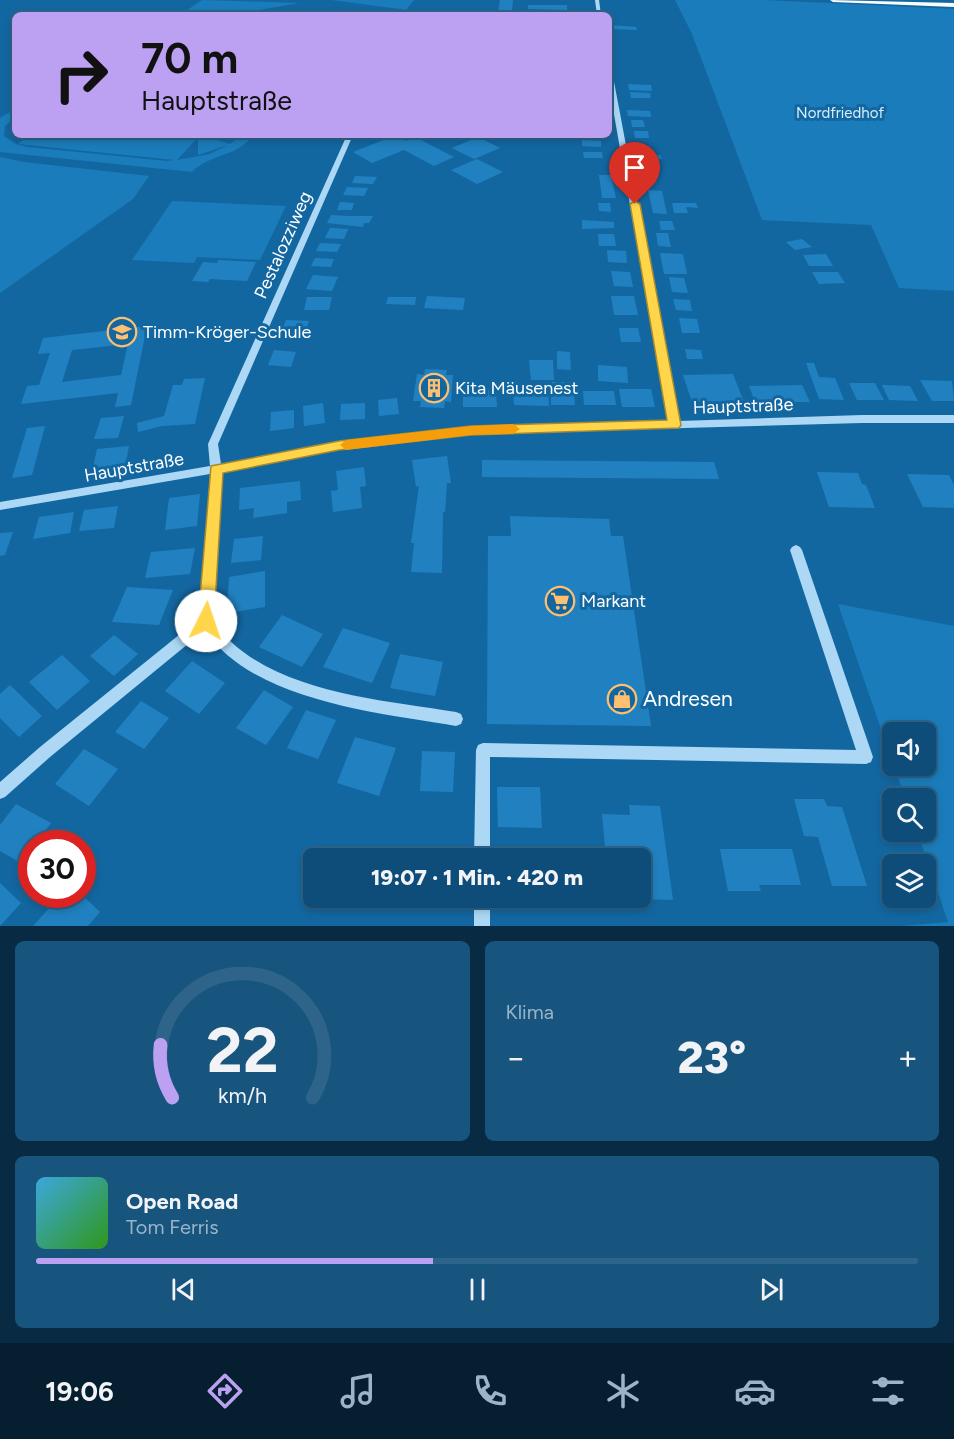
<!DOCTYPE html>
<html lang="de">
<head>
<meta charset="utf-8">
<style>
  body { margin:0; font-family:Figtree,sans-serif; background:#17547e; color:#f1f3f6; height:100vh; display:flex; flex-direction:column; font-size:22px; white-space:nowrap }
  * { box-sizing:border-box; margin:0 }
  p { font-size:20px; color:#9bb4c6 }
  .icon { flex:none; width:33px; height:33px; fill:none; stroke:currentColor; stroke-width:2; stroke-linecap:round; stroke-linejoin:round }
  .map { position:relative; height:926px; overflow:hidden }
  .drawer { display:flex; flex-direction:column; gap:15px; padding:15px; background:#082a43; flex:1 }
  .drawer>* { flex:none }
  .banner { position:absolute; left:12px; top:12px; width:600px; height:126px; border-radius:9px; box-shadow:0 3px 9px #0003,0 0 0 2px #2e648a; background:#bca0f2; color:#111; overflow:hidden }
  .buttons { position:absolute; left:882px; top:722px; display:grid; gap:12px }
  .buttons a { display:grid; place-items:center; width:54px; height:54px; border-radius:9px; background:#0e4d79; box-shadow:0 3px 9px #0003,0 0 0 2px #2e648a; font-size:30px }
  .speed { position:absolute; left:18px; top:830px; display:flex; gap:12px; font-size:30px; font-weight:700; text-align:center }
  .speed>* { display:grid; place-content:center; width:78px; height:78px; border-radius:50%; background:#0e4d79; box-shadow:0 3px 9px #0003,0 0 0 2px #2e648a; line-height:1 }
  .speed .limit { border:9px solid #d22; background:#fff; color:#111 }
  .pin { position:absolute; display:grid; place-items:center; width:51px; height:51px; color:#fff; margin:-62px -26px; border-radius:50% 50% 50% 0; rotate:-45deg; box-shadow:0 0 6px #0007 }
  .pin .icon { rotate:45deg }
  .me { position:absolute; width:66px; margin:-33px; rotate:4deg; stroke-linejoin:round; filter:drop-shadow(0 0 4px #0008) }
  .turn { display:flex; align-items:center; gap:21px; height:126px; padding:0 30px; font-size:27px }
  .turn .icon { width:78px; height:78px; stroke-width:2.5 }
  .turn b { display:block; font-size:42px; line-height:51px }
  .big { font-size:45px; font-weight:800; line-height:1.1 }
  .drawer .tile { flex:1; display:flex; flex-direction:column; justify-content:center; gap:9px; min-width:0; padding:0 21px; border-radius:9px; background:#17547e }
  .drawer .dial { align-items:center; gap:0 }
  .dial svg { height:156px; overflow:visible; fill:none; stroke:#2e648a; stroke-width:7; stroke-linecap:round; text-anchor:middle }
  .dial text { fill:#f1f3f6; stroke:none }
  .song { display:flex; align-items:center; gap:18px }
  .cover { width:72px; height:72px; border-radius:9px; background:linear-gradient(135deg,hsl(200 70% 55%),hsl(110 70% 35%)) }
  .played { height:6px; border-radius:3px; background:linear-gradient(90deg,#bca0f2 45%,#2e648a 45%) }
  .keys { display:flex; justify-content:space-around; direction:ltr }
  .heat { display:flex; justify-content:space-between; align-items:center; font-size:33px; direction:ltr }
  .drawer .tiles { flex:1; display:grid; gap:15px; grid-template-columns:1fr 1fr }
  .tile:last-child { grid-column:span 2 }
  .trip { position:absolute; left:303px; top:848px; width:348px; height:60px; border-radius:9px; background:#0e4d79; box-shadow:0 3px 9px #0003,0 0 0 2px #2e648a; font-weight:800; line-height:60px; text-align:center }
  .menu { display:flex; height:96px; justify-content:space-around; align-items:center; background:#061f30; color:#9bb4c6 }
  .menu .icon { width:42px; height:42px }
  .menu .active { color:#bca0f2 }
  .menu b { font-size:27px; color:#f1f3f6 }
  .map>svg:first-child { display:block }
  .green { fill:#1b7cbb }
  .building { fill:#2181c0; fill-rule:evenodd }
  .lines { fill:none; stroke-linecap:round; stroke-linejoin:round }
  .minor { fill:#acd8f5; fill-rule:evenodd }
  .major { fill:#fafdff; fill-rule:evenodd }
  .route { fill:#ffd54a; stroke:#a68a30; stroke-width:1.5 }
  .slow { fill:#f59e0b }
  .labels { text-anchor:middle; stroke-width:6; stroke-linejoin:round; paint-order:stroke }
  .far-park-label { font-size:15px; fill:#d5eefe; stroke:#1367a1 }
  .street-label { font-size:18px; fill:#fff; stroke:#1367a1 }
  .poi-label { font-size:18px; fill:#fff; stroke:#1367a1; text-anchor:start }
  .near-poi-label { font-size:21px; fill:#fff; stroke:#1367a1; text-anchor:start }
</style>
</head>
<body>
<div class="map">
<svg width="954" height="926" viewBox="0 0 954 926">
  <rect width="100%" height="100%" fill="#1367a1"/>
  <g class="green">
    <polygon points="202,0 299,3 259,10 250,15 180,15"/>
    <polygon points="332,0 414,0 406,10"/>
    <polygon points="675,0 764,0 954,9 954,291 899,288 871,225 762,220 692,34"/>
    <path d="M15,109V117L5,126L4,136L16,144L28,147L167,161L174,160L18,144L30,135H200L177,160L210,154L228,145L198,155V139H214L230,144L235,140L202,135L238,137L253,135C238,157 209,154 192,172L0,152V118Z"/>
    <polygon points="0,157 24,162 149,176 133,199 0,293"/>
    <polygon points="172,201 286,206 260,260 197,257 194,263 132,260"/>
    <polygon points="838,604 954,626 954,926 901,926 948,922 917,831 926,831 926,798 905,798 894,765 926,765 926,732 892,732 892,761"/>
  </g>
  <g class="building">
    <polygon points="500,0 513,0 512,12 516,12 516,15 500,15 501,12 498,12"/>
    <polygon points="528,5 567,5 567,10 528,9"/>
    <polygon points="610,25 636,27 637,30 611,29"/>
    <polygon points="628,84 651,85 652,91 629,90"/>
    <polygon points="630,92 650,93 651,98 631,98"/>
    <polygon points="627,110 650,111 651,117 628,116"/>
    <polygon points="631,120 643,120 645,127 632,127"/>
    <polygon points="634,131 648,131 649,138 635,138"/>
    <polygon points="391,137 406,141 415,137 454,157 434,166 404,150 372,163 353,152"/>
    <polygon points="478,137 500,148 474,159 452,148"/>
    <polygon points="582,140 601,141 601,147 582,146"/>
    <polygon points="583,152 602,152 603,158 584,158"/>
    <polygon points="636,154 661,155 662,159 636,159"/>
    <polygon points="477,159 503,172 477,184 451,170"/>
    <polygon points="599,175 611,175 616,198 602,198"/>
    <polygon points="355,176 377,177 373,184 352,183"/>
    <polygon points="347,187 368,188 364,196 343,195"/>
    <polygon points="648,190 662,191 667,214 653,213"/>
    <polygon points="340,202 354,203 352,210 337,210"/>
    <polygon points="598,203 610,203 611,212 599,211"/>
    <polygon points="672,203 696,203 698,208 686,207 688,213 674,213"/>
    <polygon points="331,215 349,216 373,216 369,223 364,223 363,227 327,223"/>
    <polygon points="582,220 614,222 614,228 582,229"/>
    <polygon points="659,221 672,221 675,230 661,230"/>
    <polygon points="330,228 348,229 344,239 325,238"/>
    <polygon points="656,233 668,233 671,247 658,246"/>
    <polygon points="598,234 614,234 616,246 599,246"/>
    <polygon points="802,239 812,247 795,250 786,242"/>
    <polygon points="320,243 341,244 337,252 316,251"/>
    <polygon points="607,250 626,251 627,263 608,262"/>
    <polygon points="660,253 683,254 687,274 664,274"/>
    <polygon points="826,254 833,266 809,266 803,255"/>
    <polygon points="315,258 334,259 331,267 311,266"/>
    <polygon points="218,260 256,262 247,281 210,279 208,282 192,281 203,262 217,263"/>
    <polygon points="611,271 630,272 633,287 614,286"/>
    <polygon points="812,272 838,272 845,283 819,284"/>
    <polygon points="313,275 338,277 332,291 306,289"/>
    <polygon points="669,277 684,278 688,293 672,292"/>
    <polygon points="427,296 465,298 463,310 424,308"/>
    <polygon points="611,296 634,296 638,315 614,315"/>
    <polygon points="307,297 332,297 329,310 304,310"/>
    <polygon points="388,297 416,297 415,305 386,304"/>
    <polygon points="673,299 690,300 692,311 676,310"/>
    <polygon points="679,318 697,319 700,333 682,333"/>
    <polygon points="286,320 309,321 303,337 279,336"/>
    <path d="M147,326L131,405L115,407L118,393L21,404L27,386L39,385L50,353L38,354L43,338ZM128,344L121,375L62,382L72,350Z"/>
    <polygon points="619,328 638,328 641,342 621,342"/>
    <polygon points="685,349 701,350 703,359 687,359"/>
    <polygon points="274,350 296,352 291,367 268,365"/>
    <polygon points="557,351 570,352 571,370 557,369"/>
    <polygon points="529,360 553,360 554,380 531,380"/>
    <polygon points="806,363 814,363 819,377 835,378 844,400 819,399"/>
    <polygon points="598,365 627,367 628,383 598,381"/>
    <polygon points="425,369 447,370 446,375 453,375 451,402 445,401 444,408 420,407 421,401 413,401 417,374 424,375"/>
    <polygon points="733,374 744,402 692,402 683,375"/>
    <polygon points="205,378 195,424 162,426 138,432 137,423 164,416 173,385 182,385 184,379"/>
    <polygon points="920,380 952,381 954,401 932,401"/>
    <polygon points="551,382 573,382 575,405 551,405"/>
    <polygon points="849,383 875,383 884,400 857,400"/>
    <polygon points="802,385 810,402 755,402 749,386"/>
    <polygon points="882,385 910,386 918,401 889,400"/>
    <polygon points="619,389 651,389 655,407 622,407"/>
    <polygon points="463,390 496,390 497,407 463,407"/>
    <polygon points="513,391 548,391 549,406 514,405"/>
    <polygon points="583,391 614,391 616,405 584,405"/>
    <polygon points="397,398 399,414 379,416 378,400"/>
    <polygon points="323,403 325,423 304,426 303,406"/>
    <polygon points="365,403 365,419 340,420 341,404"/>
    <polygon points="294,410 294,428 270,431 271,412"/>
    <polygon points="124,416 118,438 94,439 101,418"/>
    <polygon points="45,426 32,475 12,478 27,428"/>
    <polygon points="129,446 125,467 92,471 97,449"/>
    <polygon points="447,456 451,483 447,483 445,512 443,512 442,573 411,572 414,543 411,543 419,486 416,487 412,460"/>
    <polygon points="482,460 714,462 719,479 482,477"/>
    <polygon points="364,467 366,486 360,487 362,508 333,512 331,491 338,490 336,471"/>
    <polygon points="817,472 858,473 862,484 866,485 875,508 829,507"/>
    <polygon points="907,474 949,475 954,485 954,508 923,507"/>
    <polygon points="300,481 301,500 287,502 287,513 253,518 254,508 239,510 240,488"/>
    <polygon points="200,494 197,526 165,530 169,498"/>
    <polygon points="118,506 114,528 79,531 84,510"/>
    <polygon points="74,512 70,533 33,539 39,517"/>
    <polygon points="510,516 609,519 611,536 623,536 651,726 487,724 488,536 511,536"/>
    <polygon points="13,532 5,555 0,556 0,533"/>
    <polygon points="263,536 261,560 231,563 234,539"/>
    <polygon points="195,548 190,574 145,578 151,552"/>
    <polygon points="265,571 265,607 227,613 229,577"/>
    <polygon points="127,587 173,590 159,625 112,622"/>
    <polygon points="282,615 323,634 302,667 259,647"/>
    <polygon points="343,628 390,643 372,683 323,667"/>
    <polygon points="114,635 138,654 114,676 90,656"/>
    <polygon points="400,654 443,662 435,696 390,688"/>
    <polygon points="62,655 90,681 57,710 29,682"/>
    <polygon points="192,661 225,683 199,714 165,691"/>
    <polygon points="10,685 42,716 19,737 0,718 0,694"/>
    <polygon points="264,690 293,707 266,745 236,728"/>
    <polygon points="141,701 169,718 144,749 115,732"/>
    <polygon points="306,710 336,720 318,759 287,748"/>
    <polygon points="355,737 396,748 379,796 337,783"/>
    <polygon points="84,749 118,769 89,806 55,784"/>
    <polygon points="422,751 455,752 453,792 420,791"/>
    <polygon points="497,787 540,787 542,828 498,827"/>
    <polygon points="794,799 824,799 827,806 842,807 867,886 832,886 818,837 804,836"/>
    <polygon points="16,804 51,823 36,843 32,843 32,849 21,863 0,851 0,825"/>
    <polygon points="629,805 660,806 673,900 640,899 640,858 606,858 602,814 630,815"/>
    <polygon points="720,849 792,849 801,885 759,885 761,891 728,891"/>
    <polygon points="497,853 543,854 544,858 498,858"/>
    <polygon points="0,883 21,903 0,926"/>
    <polygon points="62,894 81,894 100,912 88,926 33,926"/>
  </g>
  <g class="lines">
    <g class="minor">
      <polygon points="595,0 599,0 601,15 597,15"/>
      <path d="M609,69L612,71L678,421L862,415H954V423H862L471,434L339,450L221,472L212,620C262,692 377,699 456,712L461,714L463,719L461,724L456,726C379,713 252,701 205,630L50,757L5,797L0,799V782L40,747L200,618L210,474L0,510V502L210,466L208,444L347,135H353L218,444L221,464L339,442L471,426L668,421L609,86Z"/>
      <polygon points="796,545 800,547 802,550 873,757 871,762 866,764 490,757 490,858 474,858 476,750 478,745 483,743 856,750 790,550 792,547"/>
      <rect x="474" y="897" width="16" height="29"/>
    </g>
    <polygon class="major" points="830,0 954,3 954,7 833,2"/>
  </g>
  <polygon class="route" points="635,201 640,204 681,425 679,428 471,435 339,450 223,473 214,621 212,626 206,628 200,626 198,621 211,466 339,441 471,426 667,420 630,204"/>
  <polygon class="slow" points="513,424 520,429 513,434 471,435 346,450 340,445 346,440 471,426"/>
  <defs>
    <g id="school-ring" transform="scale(1.5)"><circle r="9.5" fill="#1367a1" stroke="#ffbf70" stroke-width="1.5"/><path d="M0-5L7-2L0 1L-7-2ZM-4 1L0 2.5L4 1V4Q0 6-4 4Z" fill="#ffbf70"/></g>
    <g id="building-ring" transform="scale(1.5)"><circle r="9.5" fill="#1367a1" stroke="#ffbf70" stroke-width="1.5"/><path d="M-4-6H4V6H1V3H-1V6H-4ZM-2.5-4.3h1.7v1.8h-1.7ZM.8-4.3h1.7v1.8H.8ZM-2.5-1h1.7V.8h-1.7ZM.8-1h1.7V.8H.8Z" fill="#ffbf70"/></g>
    <g id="supermarket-ring" transform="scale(1.5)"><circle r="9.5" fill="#1367a1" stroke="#ffbf70" stroke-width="1.5"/><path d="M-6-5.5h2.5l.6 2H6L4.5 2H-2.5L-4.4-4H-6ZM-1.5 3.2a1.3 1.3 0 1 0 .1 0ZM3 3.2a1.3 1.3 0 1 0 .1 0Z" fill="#ffbf70"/></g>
    <g id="shop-ring" transform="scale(1.5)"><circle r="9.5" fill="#1367a1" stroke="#ffbf70" stroke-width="1.5"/><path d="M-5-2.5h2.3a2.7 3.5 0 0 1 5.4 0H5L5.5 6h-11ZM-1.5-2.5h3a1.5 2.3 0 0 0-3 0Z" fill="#ffbf70"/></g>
  </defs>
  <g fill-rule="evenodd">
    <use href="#school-ring" x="122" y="332"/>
    <use href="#building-ring" x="434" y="388"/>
    <use href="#supermarket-ring" x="560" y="601"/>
    <use href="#shop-ring" x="622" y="699"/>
  </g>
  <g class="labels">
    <g class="far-park-label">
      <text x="840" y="118">Nordfriedhof</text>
    </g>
    <g class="street-label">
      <text transform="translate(283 245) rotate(-66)" y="6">Pestalozziweg</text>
      <text transform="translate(743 406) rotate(-2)" y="6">Hauptstraße</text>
      <text transform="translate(134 467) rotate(-10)" y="6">Hauptstraße</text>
    </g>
    <g class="poi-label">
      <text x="143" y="338">Timm-Kröger-Schule</text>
      <text x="455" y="394">Kita Mäusenest</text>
      <text x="581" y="607">Markant</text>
    </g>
    <g class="near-poi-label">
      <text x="643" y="706">Andresen</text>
    </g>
  </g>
</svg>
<div class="buttons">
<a><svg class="icon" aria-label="sound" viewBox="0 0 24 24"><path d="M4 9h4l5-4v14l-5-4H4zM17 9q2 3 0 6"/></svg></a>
<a><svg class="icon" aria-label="search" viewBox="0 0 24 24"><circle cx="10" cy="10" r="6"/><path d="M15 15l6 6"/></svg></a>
<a><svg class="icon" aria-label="layers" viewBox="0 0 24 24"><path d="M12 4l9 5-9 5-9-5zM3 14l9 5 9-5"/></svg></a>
</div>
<div class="speed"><div class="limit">30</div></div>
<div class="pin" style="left:635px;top:204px;background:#d93025"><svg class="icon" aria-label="arrive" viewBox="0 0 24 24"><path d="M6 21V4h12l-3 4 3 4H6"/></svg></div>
<svg class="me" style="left:206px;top:621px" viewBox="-20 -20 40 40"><circle r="19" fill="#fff"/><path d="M0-13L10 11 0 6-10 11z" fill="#ffd54a"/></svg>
<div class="trip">19:07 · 1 Min. · 420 m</div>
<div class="banner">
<div class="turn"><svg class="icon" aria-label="right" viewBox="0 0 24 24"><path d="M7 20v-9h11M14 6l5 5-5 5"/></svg><div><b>70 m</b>Hauptstraße</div></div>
</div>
</div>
<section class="drawer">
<div class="tiles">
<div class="tile dial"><svg viewBox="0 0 100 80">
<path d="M14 69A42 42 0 1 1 86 69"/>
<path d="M14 69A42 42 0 0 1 8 42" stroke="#bca0f2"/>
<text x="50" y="56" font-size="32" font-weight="700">22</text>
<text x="50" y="72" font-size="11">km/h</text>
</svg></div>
<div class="tile"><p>Klima</p>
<div class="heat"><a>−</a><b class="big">23°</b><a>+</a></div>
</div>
<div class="tile">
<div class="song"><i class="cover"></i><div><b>Open Road</b><p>Tom Ferris</p></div></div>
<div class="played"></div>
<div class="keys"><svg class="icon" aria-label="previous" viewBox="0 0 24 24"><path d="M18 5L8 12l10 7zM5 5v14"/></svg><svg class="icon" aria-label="pause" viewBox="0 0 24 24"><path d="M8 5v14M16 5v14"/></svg><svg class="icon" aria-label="next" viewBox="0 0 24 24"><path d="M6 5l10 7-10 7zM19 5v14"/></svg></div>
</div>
</div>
</section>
<nav class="menu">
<b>19:06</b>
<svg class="icon active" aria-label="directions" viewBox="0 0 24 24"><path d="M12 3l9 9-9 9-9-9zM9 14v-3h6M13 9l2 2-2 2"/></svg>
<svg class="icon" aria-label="music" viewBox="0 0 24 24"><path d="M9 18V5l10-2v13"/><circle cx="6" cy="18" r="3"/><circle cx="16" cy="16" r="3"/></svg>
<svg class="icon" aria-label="phone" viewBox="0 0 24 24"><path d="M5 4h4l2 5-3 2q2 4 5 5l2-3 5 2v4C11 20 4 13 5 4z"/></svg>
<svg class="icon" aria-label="climate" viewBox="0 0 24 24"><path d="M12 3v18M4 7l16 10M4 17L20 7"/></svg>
<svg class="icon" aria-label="car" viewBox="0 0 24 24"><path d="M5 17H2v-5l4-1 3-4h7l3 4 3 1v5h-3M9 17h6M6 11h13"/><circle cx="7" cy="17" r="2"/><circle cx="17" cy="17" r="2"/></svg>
<svg class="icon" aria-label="filters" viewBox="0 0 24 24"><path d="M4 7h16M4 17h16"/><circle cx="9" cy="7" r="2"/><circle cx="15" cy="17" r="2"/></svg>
</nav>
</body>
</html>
